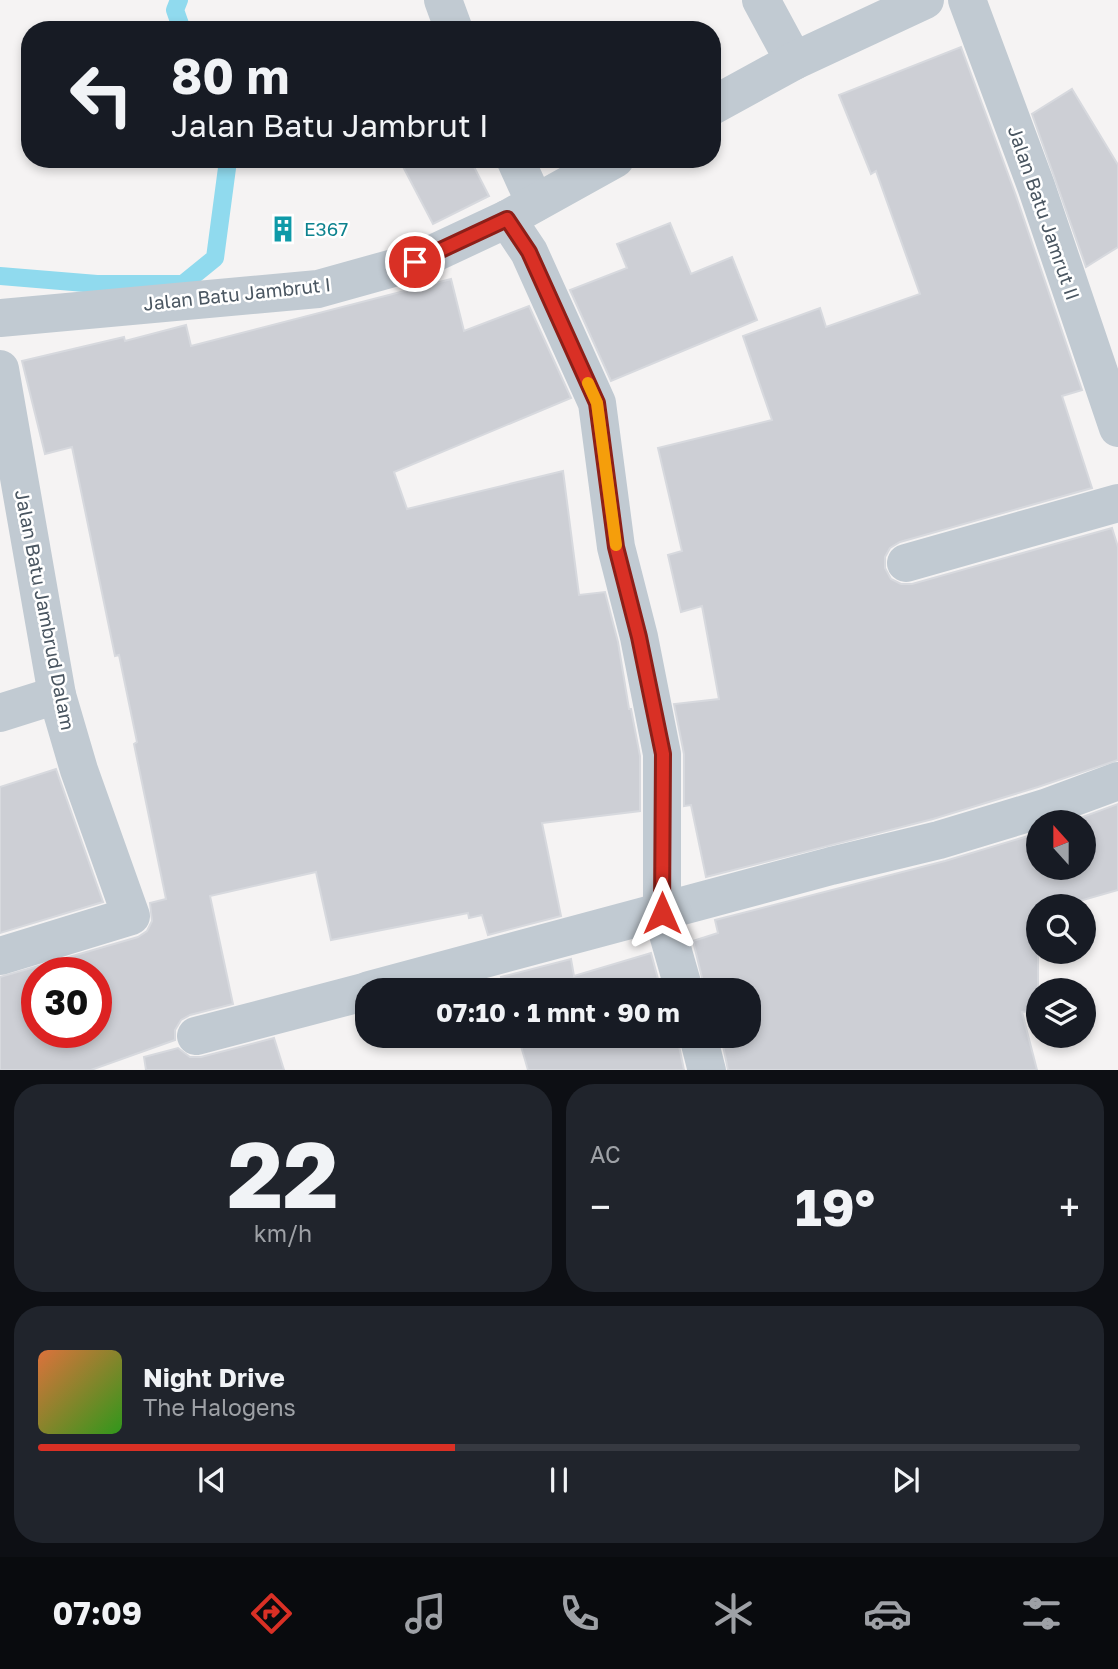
<!DOCTYPE html>
<html lang="id">
<head>
<meta charset="utf-8">
<style>
  body { margin:0; font-family:"Golos Text",sans-serif; background:#20242c; color:#f1f3f6; height:100vh; display:flex; flex-direction:column; font-size:26px; white-space:nowrap }
  * { box-sizing:border-box; margin:0 }
  p { font-size:23px; color:#9ea1a6 }
  .icon { flex:none; width:38px; height:38px; fill:none; stroke:currentColor; stroke-width:2; stroke-linecap:round; stroke-linejoin:round }
  .map { position:relative; height:1070px; overflow:hidden }
  .sheet { display:flex; flex-direction:column; gap:14px; padding:14px; background:#0d0f14; flex:1 }
  .sheet>* { flex:none }
  .banner { position:absolute; left:21px; top:21px; width:700px; height:147px; border-radius:28px; box-shadow:0 4px 10px #0003; background:#171b24; color:#f1f3f6; overflow:hidden }
  .needle { width:46px; rotate:339deg }
  .fabs { position:absolute; left:1026px; top:810px; display:grid; gap:14px }
  .fabs a { display:grid; place-items:center; width:70px; height:70px; border-radius:50%; background:#171b24; box-shadow:0 4px 10px #0003; font-size:35px }
  .speed { position:absolute; left:21px; top:957px; display:flex; gap:14px; font-size:35px; font-weight:700; text-align:center }
  .speed>* { display:grid; place-content:center; width:91px; height:91px; border-radius:50%; background:#171b24; box-shadow:0 4px 10px #0003; line-height:1 }
  .speed .limit { border:10px solid #d22; background:#fff; color:#111 }
  .pin { position:absolute; display:grid; place-items:center; width:60px; height:60px; color:#fff; margin:-30px; border:4px solid #fff; border-radius:50%; box-shadow:0 2px 7px #0007 }
  .me { position:absolute; width:77px; margin:-38px; rotate:0deg; stroke-linejoin:round; filter:drop-shadow(0 0 5px #0008) }
  .turn { display:flex; align-items:center; gap:24px; height:147px; padding:0 35px; font-size:32px }
  .turn .icon { width:91px; height:91px; stroke-width:2.5 }
  .turn b { display:block; font-size:49px; line-height:60px }
  .big { font-size:52px; font-weight:700; line-height:1.1 }
  .sheet .tile { flex:1; display:flex; flex-direction:column; justify-content:center; gap:10px; min-width:0; padding:0 24px; border-radius:28px; background:#20242c }
  .sheet .dial { align-items:center; gap:0 }
  .dial b { font-size:91px; line-height:1 }
  .song { display:flex; align-items:center; gap:21px }
  .cover { width:84px; height:84px; border-radius:10px; background:linear-gradient(135deg,hsl(20 70% 55%),hsl(110 70% 35%)) }
  .played { height:7px; border-radius:4px; background:linear-gradient(90deg,#d93025 40%,#363941 40%) }
  .keys { display:flex; justify-content:space-around; direction:ltr }
  .heat { display:flex; justify-content:space-between; align-items:center; font-size:38px; direction:ltr }
  .sheet .tiles { flex:1; display:grid; gap:14px; grid-template-columns:1fr 1fr }
  .tile:last-child { grid-column:span 2 }
  .trip { position:absolute; left:355px; top:978px; width:406px; height:70px; border-radius:28px; background:#171b24; box-shadow:0 4px 10px #0003; font-weight:700; line-height:70px; text-align:center }
  .tabs { display:flex; height:112px; justify-content:space-around; align-items:center; background:#090b0e; color:#9ea1a6 }
  .tabs .icon { width:49px; height:49px }
  .tabs .on { color:#d93025 }
  .tabs b { font-size:32px; color:#f1f3f6 }
  .map>svg:first-child { display:block }
  .lines { fill:none; stroke-linecap:round; stroke-linejoin:round }
  .stream { stroke:#90daee; stroke-width:18 }
  .building { fill:#cdcfd5; stroke:#d7d9de; stroke-width:2; fill-rule:evenodd }
  .street { stroke:#c1cad2; stroke-width:38 }
  .route-casing { stroke:#8d1f18; stroke-width:18 }
  .route { stroke:#d93025; stroke-width:12 }
  .slow { stroke:#f59e0b; stroke-width:12 }
  .labels { text-anchor:middle; stroke-width:5; stroke-linejoin:round; paint-order:stroke }
  .street-label { font-size:19px; fill:#4a5661; stroke:#fff }
  .culture-label { font-size:19px; fill:#0d838f; stroke:#fff; text-anchor:start }
</style>
</head>
<body>
<div class="map">
<svg width="1118" height="1071" viewBox="0 0 1118 1071">
  <rect width="100%" height="100%" fill="#f5f3f3"/>
  <g class="lines">
    <g class="stream">
      <polyline points="179,0 175,10 182,30"/>
      <polyline points="0,276 97,284 183,284 215,258 227,168 225,159"/>
    </g>
  </g>
  <g class="building">
    <polygon points="961,47 1015,193 1082,390 1062,396 1092,488 900,542 890,548 885,557 885,568 891,579 901,584 912,584 1112,528 1118,547 1118,760 1038,787 933,819 706,877 691,805 684,806 684,754 674,704 719,699 702,606 681,612 668,555 682,551 658,448 772,420 743,336 820,308 826,327 920,294 876,171 871,174 839,95"/>
    <polygon points="1072,89 1118,165 1118,247 1086,267 1032,114"/>
    <polygon points="399,159 470,159 489,196 433,224"/>
    <polygon points="670,223 691,274 732,257 757,320 611,381 570,290 627,268 617,244"/>
    <path d="M451,279L464,331L529,306L571,398L394,472L407,509L563,471L579,595L605,592L618,642L629,709H631L640,756V811L542,823L561,916L488,935L482,915L469,918L468,913L331,940L316,872L210,896L233,1004L190,1015L181,1020L175,1030V1040L91,1070H0V977L138,937L147,931L152,921L150,903L166,899L134,744L137,742L119,655L115,656L72,447L45,454L22,361L124,337L125,341L186,325L191,346ZM37,973H96V1032H37Z"/>
    <polygon points="56,769 103,902 0,933 0,787"/>
    <polygon points="1118,804 1118,890 1062,906 1038,906 1038,1010 1022,1012 1037,1070 728,1070 721,1036 749,1036 749,990 705,990 693,941 718,933 715,920 945,861 1038,833 1038,868 1083,868 1083,822 1069,822"/>
    <polygon points="651,953 661,990 505,990 501,977 571,959 574,976"/>
    <polygon points="518,1036 677,1036 684,1070 528,1070"/>
    <polygon points="274,1038 284,1070 146,1070 144,1057 178,1048 190,1057 201,1057"/>
  </g>
  <g class="lines">
    <g class="street">
      <polyline points="443,0 454,30"/>
      <polyline points="761,0 794,61"/>
      <polyline points="967,0 1036,186 1118,428"/>
      <polyline points="712,106 794,61 925,0"/>
      <polyline points="515,159 535,203"/>
      <polyline points="507,219 529,252 597,403 616,547 639,637 662,754 662,913 684,990"/>
      <polyline points="0,318 318,289 415,262 507,219 615,159"/>
      <polyline points="0,369 57,695 79,770 131,916 0,956"/>
      <polyline points="906,563 1118,503"/>
      <polyline points="0,713 57,695"/>
      <polyline points="369,990 831,866 939,840 1045,808 1118,781"/>
      <polyline points="196,1036 368,991"/>
      <polyline points="698,1036 707,1071"/>
    </g>
  </g>
  <g class="lines">
    <g class="route-casing">
      <polyline id="route" points="415,262 507,219 529,252 597,403 616,547 639,637 663,754 662,913"/>
    </g>
    <use href="#route" class="route"/>
    <polyline class="slow" points="588,383 597,403 616,545"/>
  </g>
  <defs>
    <g id="building-bare" transform="scale(2.1)"><path d="M-4-6H4V6H1V3H-1V6H-4ZM-2.5-4.3h1.7v1.8h-1.7ZM.8-4.3h1.7v1.8H.8ZM-2.5-1h1.7V.8h-1.7ZM.8-1h1.7V.8H.8Z" fill="#0f9aa8" stroke="#fff" stroke-width="2.5" paint-order="stroke"/></g>
  </defs>
  <g fill-rule="evenodd">
    <use href="#building-bare" x="283" y="229"/>
  </g>
  <g class="labels">
    <g class="street-label">
      <text transform="translate(1044 213) rotate(71)" y="7">Jalan Batu Jamrut II</text>
      <text transform="translate(237 294) rotate(-6)" y="7">Jalan Batu Jambrut I</text>
      <text transform="translate(45 610) rotate(79)" y="7">Jalan Batu Jambrud Dalam</text>
    </g>
    <g class="culture-label">
      <text x="304" y="236">E367</text>
    </g>
  </g>
</svg>
<div class="fabs">
<a><svg class="needle" viewBox="-14 -14 28 28"><path d="M0-13l5 13h-10z" fill="#e53935"/><path d="M0 13l5-13h-10z" fill="#9ea1a6"/></svg></a>
<a><svg class="icon" aria-label="search" viewBox="0 0 24 24"><circle cx="10" cy="10" r="6"/><path d="M15 15l6 6"/></svg></a>
<a><svg class="icon" aria-label="layers" viewBox="0 0 24 24"><path d="M12 4l9 5-9 5-9-5zM3 14l9 5 9-5"/></svg></a>
</div>
<div class="speed"><div class="limit">30</div></div>
<div class="pin" style="left:415px;top:262px;background:#d93025"><svg class="icon" aria-label="arrive" viewBox="0 0 24 24"><path d="M6 21V4h12l-3 4 3 4H6"/></svg></div>
<svg class="me" style="left:662px;top:913px" viewBox="-20 -20 40 40"><path d="M0-17L14 15 0 8-14 15z" fill="#d93025" stroke="#fff" stroke-width="4"/></svg>
<div class="trip">07:10 · 1 mnt · 90 m</div>
<div class="banner">
<div class="turn"><svg class="icon" aria-label="left" viewBox="0 0 24 24"><path d="M17 20v-9H6M10 6l-5 5 5 5"/></svg><div><b>80 m</b>Jalan Batu Jambrut I</div></div>
</div>
</div>
<section class="sheet">
<div class="tiles">
<div class="tile dial"><b>22</b><p>km/h</p></div>
<div class="tile"><p>AC</p>
<div class="heat"><a>−</a><b class="big">19°</b><a>+</a></div>
</div>
<div class="tile">
<div class="song"><i class="cover"></i><div><b>Night Drive</b><p>The Halogens</p></div></div>
<div class="played"></div>
<div class="keys"><svg class="icon" aria-label="previous" viewBox="0 0 24 24"><path d="M18 5L8 12l10 7zM5 5v14"/></svg><svg class="icon" aria-label="pause" viewBox="0 0 24 24"><path d="M8 5v14M16 5v14"/></svg><svg class="icon" aria-label="next" viewBox="0 0 24 24"><path d="M6 5l10 7-10 7zM19 5v14"/></svg></div>
</div>
</div>
</section>
<nav class="tabs">
<b>07:09</b>
<svg class="icon on" aria-label="directions" viewBox="0 0 24 24"><path d="M12 3l9 9-9 9-9-9zM9 14v-3h6M13 9l2 2-2 2"/></svg>
<svg class="icon" aria-label="music" viewBox="0 0 24 24"><path d="M9 18V5l10-2v13"/><circle cx="6" cy="18" r="3"/><circle cx="16" cy="16" r="3"/></svg>
<svg class="icon" aria-label="phone" viewBox="0 0 24 24"><path d="M5 4h4l2 5-3 2q2 4 5 5l2-3 5 2v4C11 20 4 13 5 4z"/></svg>
<svg class="icon" aria-label="climate" viewBox="0 0 24 24"><path d="M12 3v18M4 7l16 10M4 17L20 7"/></svg>
<svg class="icon" aria-label="car" viewBox="0 0 24 24"><path d="M5 17H2v-5l4-1 3-4h7l3 4 3 1v5h-3M9 17h6M6 11h13"/><circle cx="7" cy="17" r="2"/><circle cx="17" cy="17" r="2"/></svg>
<svg class="icon" aria-label="filters" viewBox="0 0 24 24"><path d="M4 7h16M4 17h16"/><circle cx="9" cy="7" r="2"/><circle cx="15" cy="17" r="2"/></svg>
</nav>
</body>
</html>
